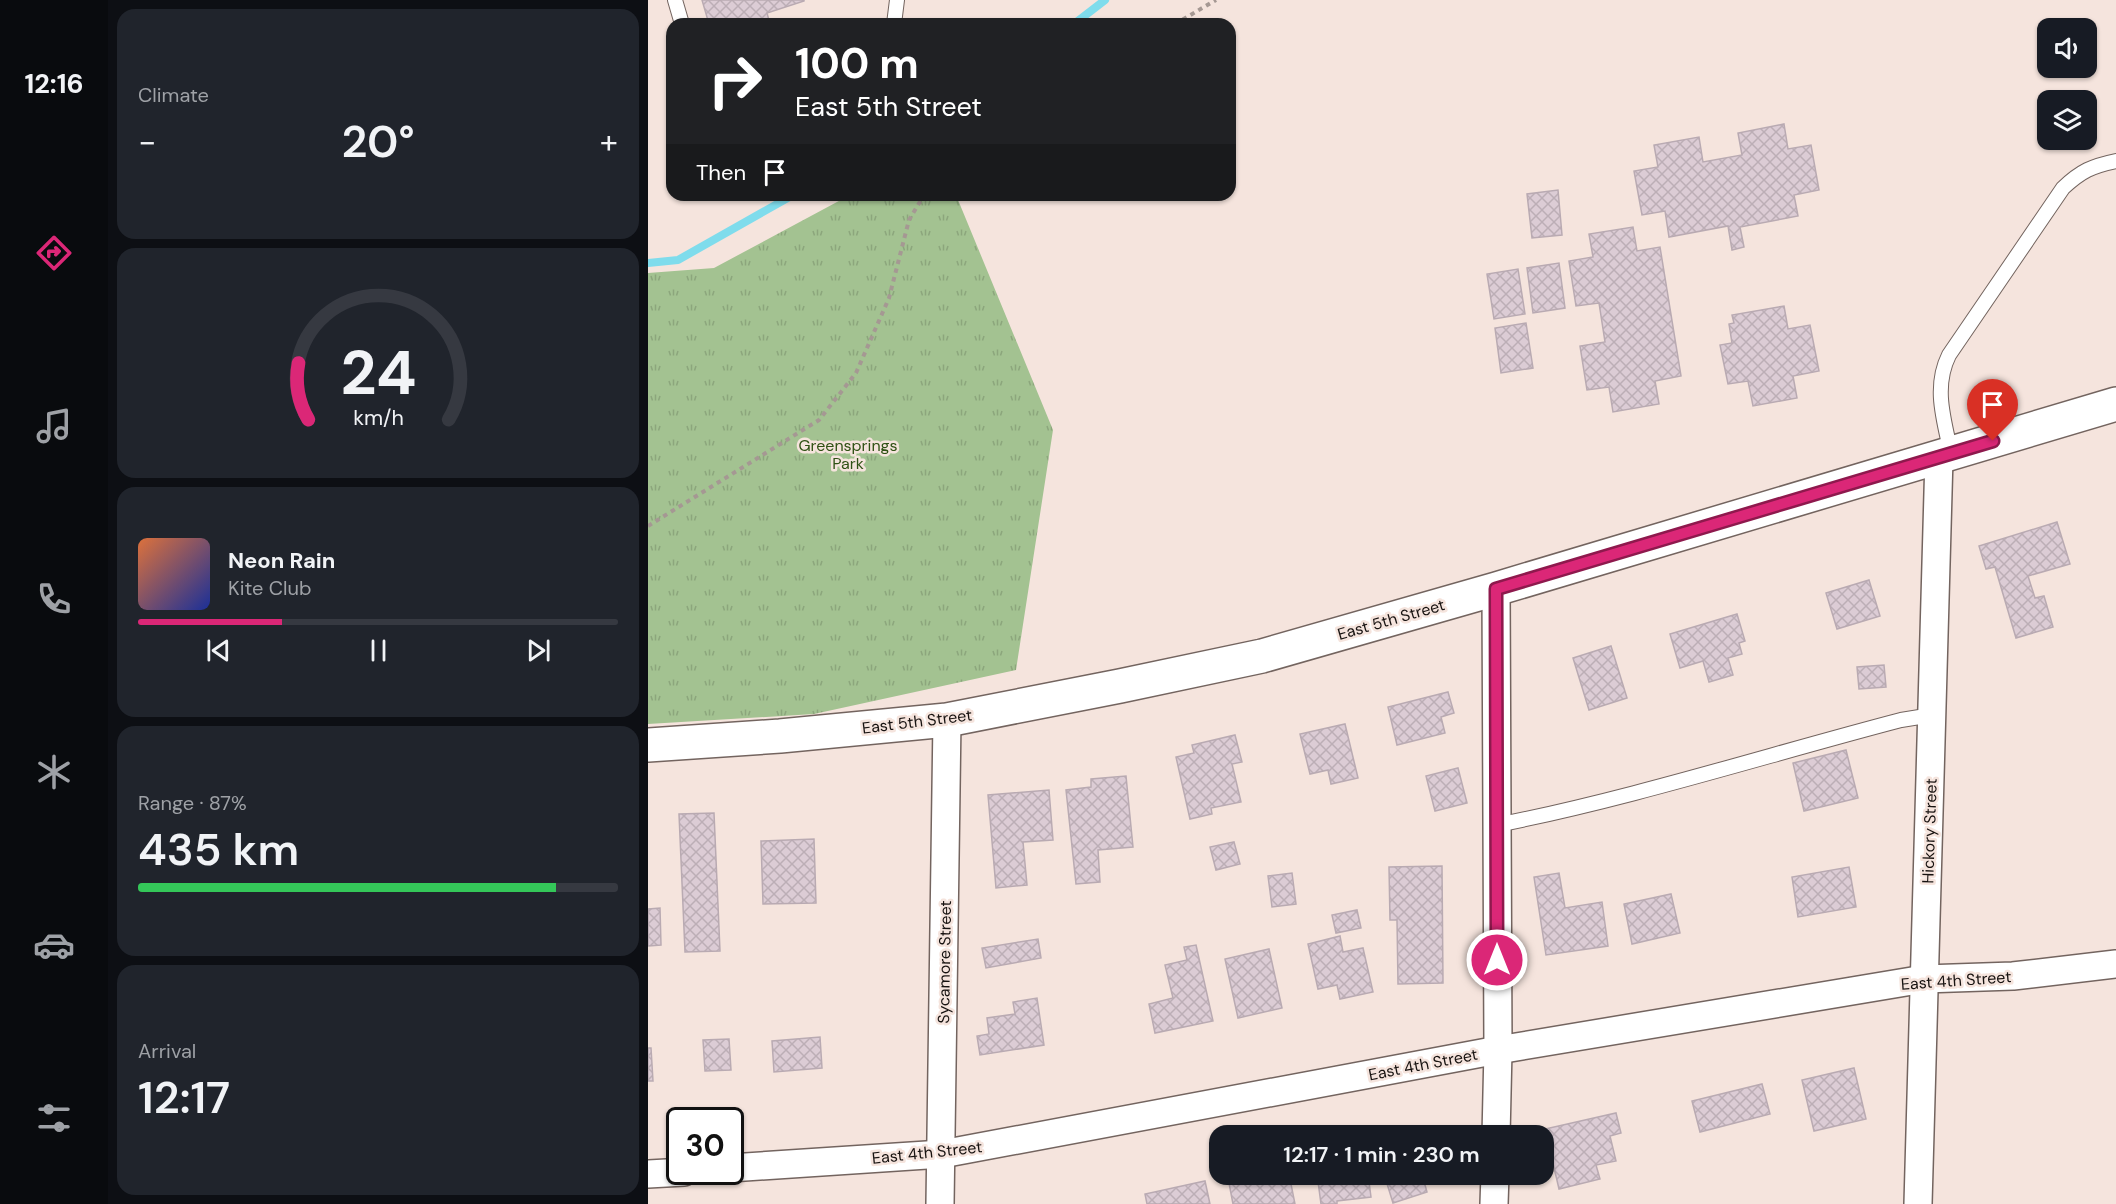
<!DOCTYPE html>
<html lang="en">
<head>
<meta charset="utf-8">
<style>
  body { margin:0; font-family:"DM Sans",sans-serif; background:#20242c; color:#f1f3f6; height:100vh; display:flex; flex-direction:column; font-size:22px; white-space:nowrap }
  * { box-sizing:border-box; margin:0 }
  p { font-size:20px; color:#9ea1a6 }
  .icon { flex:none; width:33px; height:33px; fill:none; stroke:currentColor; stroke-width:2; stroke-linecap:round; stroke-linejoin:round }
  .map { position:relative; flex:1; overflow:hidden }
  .panel { display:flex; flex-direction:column; gap:9px; padding:9px; background:#0d0f14; width:540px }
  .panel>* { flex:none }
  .banner { position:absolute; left:18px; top:18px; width:570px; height:183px; border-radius:18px; box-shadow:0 2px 4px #0004; background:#202124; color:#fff; overflow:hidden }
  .buttons { position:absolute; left:1389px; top:18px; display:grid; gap:12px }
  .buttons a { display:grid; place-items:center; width:60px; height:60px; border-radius:12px; background:#171b24; box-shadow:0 2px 4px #0004; font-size:30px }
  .speed { position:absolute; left:18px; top:1107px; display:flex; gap:12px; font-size:30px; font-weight:700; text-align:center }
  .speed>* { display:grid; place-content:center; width:78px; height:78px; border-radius:50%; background:#171b24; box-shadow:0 2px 4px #0004; line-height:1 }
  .speed .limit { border:3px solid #111; border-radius:9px; background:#fff; color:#111 }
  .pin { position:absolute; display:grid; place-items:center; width:51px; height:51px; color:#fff; margin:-62px -26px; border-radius:50% 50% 50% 0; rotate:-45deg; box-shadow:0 0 6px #0007 }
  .pin .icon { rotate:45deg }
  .me { position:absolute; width:66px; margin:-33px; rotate:0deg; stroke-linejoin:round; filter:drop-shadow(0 0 4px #0008) }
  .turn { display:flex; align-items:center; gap:21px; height:126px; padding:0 30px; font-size:27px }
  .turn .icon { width:78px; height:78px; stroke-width:2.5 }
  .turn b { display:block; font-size:42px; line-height:51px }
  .then { display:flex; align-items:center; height:57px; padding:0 30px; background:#0003; gap:12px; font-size:22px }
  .big { font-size:45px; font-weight:600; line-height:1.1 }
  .panel .card { flex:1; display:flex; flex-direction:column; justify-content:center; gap:9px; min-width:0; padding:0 21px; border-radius:18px; background:#20242c }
  .panel .dial { align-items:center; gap:0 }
  .dial svg { height:156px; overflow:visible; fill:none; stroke:#363941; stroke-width:7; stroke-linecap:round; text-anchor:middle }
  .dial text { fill:#f1f3f6; stroke:none }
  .song { display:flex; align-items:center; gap:18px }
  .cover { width:72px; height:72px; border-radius:9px; background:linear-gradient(135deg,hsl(20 70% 55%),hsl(230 70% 35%)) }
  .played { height:6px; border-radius:3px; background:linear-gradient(90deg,#db2777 30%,#363941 30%) }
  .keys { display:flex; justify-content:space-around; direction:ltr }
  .heat { display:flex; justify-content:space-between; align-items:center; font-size:33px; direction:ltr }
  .charge { height:9px; border-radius:4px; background:linear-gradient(90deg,#34c759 87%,#363941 0) }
  .trip { position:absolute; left:561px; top:1125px; width:345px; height:60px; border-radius:18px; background:#171b24; box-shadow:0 2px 4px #0004; font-weight:600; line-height:60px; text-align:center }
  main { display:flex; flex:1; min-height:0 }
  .tab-bar { display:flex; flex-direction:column; width:108px; justify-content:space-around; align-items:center; background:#090b0e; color:#9ea1a6 }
  .tab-bar .icon { width:42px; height:42px }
  .tab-bar .selected { color:#db2777 }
  .tab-bar b { font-size:27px; color:#f1f3f6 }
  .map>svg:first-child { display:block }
  .grass { fill:url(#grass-tufts) }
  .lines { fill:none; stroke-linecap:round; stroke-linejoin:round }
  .stream { stroke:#7fdcec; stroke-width:8 }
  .building { fill:url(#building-cross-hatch); stroke:#b9aab2; stroke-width:1.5 }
  .service-casing { stroke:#73645f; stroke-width:16 }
  .minor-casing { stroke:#73645f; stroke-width:30 }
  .secondary-casing { stroke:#73645f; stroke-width:36 }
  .path { stroke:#a59893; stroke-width:4; stroke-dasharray:4.5 4.5; stroke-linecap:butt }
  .service { stroke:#fff; stroke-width:14 }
  .minor { stroke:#fff; stroke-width:27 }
  .secondary { stroke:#fff; stroke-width:33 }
  .route-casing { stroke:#8e194d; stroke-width:15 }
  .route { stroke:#db2777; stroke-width:10 }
  .labels { text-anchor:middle; stroke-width:5; stroke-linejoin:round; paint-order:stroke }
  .park-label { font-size:16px; fill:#2f5114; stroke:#f5e4dd }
  .street-label { font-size:16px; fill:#171210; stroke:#f5e4dd }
</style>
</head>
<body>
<main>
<nav class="tab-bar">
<b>12:16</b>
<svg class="icon selected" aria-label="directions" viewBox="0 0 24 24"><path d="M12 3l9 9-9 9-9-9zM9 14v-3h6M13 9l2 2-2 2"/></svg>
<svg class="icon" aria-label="music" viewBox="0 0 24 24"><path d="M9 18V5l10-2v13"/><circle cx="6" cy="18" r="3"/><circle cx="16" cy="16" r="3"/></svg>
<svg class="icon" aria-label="phone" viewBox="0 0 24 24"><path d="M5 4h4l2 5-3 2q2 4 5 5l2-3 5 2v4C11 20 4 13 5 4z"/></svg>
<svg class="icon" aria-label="climate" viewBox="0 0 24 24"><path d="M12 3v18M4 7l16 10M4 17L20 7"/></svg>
<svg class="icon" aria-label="car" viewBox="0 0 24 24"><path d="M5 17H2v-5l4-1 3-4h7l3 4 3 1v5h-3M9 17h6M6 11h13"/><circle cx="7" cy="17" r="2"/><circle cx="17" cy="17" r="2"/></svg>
<svg class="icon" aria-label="filters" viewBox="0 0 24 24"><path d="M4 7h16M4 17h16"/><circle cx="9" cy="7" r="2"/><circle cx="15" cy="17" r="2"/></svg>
</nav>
<section class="panel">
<div class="card"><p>Climate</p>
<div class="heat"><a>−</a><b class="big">20°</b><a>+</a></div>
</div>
<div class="card dial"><svg viewBox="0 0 100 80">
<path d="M14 69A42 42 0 1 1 86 69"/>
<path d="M14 69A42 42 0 0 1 9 40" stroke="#db2777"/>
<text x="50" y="56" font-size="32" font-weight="700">24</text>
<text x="50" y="72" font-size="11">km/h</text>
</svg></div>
<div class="card">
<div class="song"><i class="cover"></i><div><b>Neon Rain</b><p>Kite Club</p></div></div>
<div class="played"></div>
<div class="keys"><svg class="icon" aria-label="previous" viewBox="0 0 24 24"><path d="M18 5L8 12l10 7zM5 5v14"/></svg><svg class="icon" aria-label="pause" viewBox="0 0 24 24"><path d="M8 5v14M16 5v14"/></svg><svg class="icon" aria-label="next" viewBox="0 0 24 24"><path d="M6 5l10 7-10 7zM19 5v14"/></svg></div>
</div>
<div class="card"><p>Range · 87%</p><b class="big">435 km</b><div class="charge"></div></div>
<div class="card"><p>Arrival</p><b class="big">12:17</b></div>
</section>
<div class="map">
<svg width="1468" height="1204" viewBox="0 0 1468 1204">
  <defs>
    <pattern id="grass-tufts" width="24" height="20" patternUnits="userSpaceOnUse" patternTransform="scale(1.5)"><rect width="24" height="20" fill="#a3c291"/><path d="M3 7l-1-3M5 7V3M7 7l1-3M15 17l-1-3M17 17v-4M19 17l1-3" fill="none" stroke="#8ca67c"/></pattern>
    <pattern id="building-cross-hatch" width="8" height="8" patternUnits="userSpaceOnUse" patternTransform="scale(1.5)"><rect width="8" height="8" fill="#dcccd5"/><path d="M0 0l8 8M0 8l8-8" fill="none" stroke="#bcaeb6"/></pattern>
  </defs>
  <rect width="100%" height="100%" fill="#f5e4dd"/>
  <polygon class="grass" points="202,195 308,195 405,430 368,670 166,714 0,724 0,273 66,268"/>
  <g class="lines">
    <g class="stream">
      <polyline points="426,24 457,0"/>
      <polyline points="0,263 30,260 145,195"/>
    </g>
  </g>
  <g class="building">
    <polygon points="54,0 156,0 156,1 119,13 122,24 61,24"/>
    <polygon points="1136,124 1140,149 1163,145 1171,190 1146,195 1150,216 1092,227 1096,247 1084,250 1080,226 1021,237 1017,211 994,215 986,171 1010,167 1006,145 1051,137 1055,162 1094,155 1090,133"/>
    <polygon points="910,190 914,235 884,238 879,194"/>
    <polygon points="985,227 989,251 1012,247 1033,376 1007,381 1011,404 965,412 961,387 939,390 932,346 957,342 951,303 928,306 921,261 945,257 941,234"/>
    <polygon points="911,263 917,308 885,313 879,268"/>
    <polygon points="870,269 877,314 846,319 839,274"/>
    <polygon points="1136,306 1140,329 1162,325 1171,371 1145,376 1149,398 1105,406 1100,381 1080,384 1072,345 1084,343 1081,324 1086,323 1084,315"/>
    <polygon points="878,323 885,368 853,373 847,328"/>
    <polygon points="1409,522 1422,564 1380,576 1387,598 1396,596 1405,627 1368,638 1347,567 1338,569 1331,546"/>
    <polygon points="1221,580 1232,616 1189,629 1178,593"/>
    <polygon points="1089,614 1097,641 1091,643 1094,654 1080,658 1085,675 1061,682 1055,661 1032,668 1022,634"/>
    <polygon points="963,646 979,698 941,710 925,658"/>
    <polygon points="1236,665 1238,687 1211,689 1209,667"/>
    <polygon points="800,692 806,713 793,717 797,733 749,745 740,707"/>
    <polygon points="697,724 710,778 683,784 680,770 662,774 652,734"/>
    <polygon points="587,735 594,762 584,764 593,802 563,808 564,814 542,819 528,757 546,753 544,745"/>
    <polygon points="1198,750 1210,798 1156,811 1145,763"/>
    <polygon points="810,768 819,803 787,811 778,776"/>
    <polygon points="478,776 485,847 450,850 452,882 428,884 418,790 443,787 443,779"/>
    <polygon points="401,790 405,840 375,842 379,885 348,888 340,795"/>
    <polygon points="66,813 72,951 37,952 31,814"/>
    <polygon points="166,839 168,903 115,904 113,841"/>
    <polygon points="586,842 592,864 568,870 562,847"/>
    <polygon points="794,866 795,983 750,984 749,920 742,920 741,867"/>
    <polygon points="1201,867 1208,907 1150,917 1144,877"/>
    <polygon points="644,873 648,904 624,907 620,876"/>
    <polygon points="911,873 917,908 954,902 960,946 898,955 886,877"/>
    <polygon points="1023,894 1032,933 984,944 976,904"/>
    <polygon points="12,908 13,945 0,946 0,909"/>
    <polygon points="709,910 713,928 688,933 684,915"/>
    <polygon points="692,936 695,952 715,948 725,992 692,999 689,985 670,989 660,944"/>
    <polygon points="390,939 393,958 338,968 334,948"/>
    <polygon points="548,945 565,1021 507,1033 501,1004 525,998 517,965 539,960 536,947"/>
    <polygon points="621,949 634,1008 590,1018 577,959"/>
    <polygon points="389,998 396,1045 332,1055 329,1036 341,1034 339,1018 367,1014 365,1002"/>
    <polygon points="172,1037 174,1068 126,1072 124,1041"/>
    <polygon points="81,1039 83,1070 57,1071 55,1040"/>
    <polygon points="0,1048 3,1048 5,1081 0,1081"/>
    <polygon points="1206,1068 1218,1119 1166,1131 1154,1080"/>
    <polygon points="1114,1084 1122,1114 1052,1132 1044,1101"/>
    <polygon points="968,1113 973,1133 962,1136 968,1161 948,1165 952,1179 911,1189 897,1129"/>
    <polygon points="594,1174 641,1174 647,1204 585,1204 580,1178"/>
    <polygon points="669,1174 720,1174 723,1197 689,1201 689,1204 673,1204"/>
    <polygon points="736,1174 774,1174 779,1192 745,1203"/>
    <polygon points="557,1181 562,1204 499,1204 497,1194"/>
  </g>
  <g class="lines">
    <g class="service-casing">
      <g id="service">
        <polyline points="27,0 34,24"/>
        <polyline points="246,24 249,0"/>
        <path d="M1303,453C1296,420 1285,387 1301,355L1415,188C1433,171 1444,166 1468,161"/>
        <path d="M849,825C985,798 1119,755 1253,720L1284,715"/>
      </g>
    </g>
    <g class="minor-casing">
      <g id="minor">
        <polyline points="848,1136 850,1050 848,589"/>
        <polyline points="82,1168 294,1154 850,1050 1276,979 1365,976 1468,964"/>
        <polyline points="0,1174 36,1172"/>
        <polyline points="292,1204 299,720"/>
        <polyline points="846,1204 847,1174"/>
        <polyline points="1270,1204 1291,457"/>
      </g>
    </g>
    <g class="secondary-casing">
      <polyline id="secondary" points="0,745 132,736 299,720 472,686 614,656 848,589 1468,404"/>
    </g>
    <g class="path">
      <polyline points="527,24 568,0"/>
      <polyline points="0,526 171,420 208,373 241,298 261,220 276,195"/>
    </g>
    <use href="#service" class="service"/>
    <use href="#minor" class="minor"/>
    <use href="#secondary" class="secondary"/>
  </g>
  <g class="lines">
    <g class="route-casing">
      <polyline id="route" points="849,960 848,589 1345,441"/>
    </g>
    <use href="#route" class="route"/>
  </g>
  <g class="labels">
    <g class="park-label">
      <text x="200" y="451">Greensprings<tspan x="200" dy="18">Park</tspan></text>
    </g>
    <g class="street-label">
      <text transform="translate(743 619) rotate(-16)" y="6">East 5th Street</text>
      <text transform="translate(269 721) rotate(-7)" y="6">East 5th Street</text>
      <text transform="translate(1281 831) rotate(-88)" y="6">Hickory Street</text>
      <text transform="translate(296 962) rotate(-89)" y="6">Sycamore Street</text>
      <text transform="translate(1308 980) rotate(-4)" y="6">East 4th Street</text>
      <text transform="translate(775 1064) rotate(-11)" y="6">East 4th Street</text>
      <text transform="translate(279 1152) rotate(-6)" y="6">East 4th Street</text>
    </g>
  </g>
</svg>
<div class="buttons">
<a><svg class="icon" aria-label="sound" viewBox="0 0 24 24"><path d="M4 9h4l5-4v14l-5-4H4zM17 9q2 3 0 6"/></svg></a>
<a><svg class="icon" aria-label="layers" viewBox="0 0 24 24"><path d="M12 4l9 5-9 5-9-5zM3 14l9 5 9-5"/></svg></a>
</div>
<div class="speed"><div class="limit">30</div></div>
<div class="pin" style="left:1345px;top:441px;background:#d93025"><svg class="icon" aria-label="arrive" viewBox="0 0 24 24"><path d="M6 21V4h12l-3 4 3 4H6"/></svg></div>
<svg class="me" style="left:849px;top:960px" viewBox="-20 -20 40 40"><circle r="17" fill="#db2777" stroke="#fff" stroke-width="3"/><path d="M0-11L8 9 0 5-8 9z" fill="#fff"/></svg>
<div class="trip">12:17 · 1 min · 230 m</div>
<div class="banner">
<div class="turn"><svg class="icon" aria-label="right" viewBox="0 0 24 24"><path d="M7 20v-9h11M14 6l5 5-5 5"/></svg><div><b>100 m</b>East 5th Street</div></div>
<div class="then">Then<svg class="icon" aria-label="arrive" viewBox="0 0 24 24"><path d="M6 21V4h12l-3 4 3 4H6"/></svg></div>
</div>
</div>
</main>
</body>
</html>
